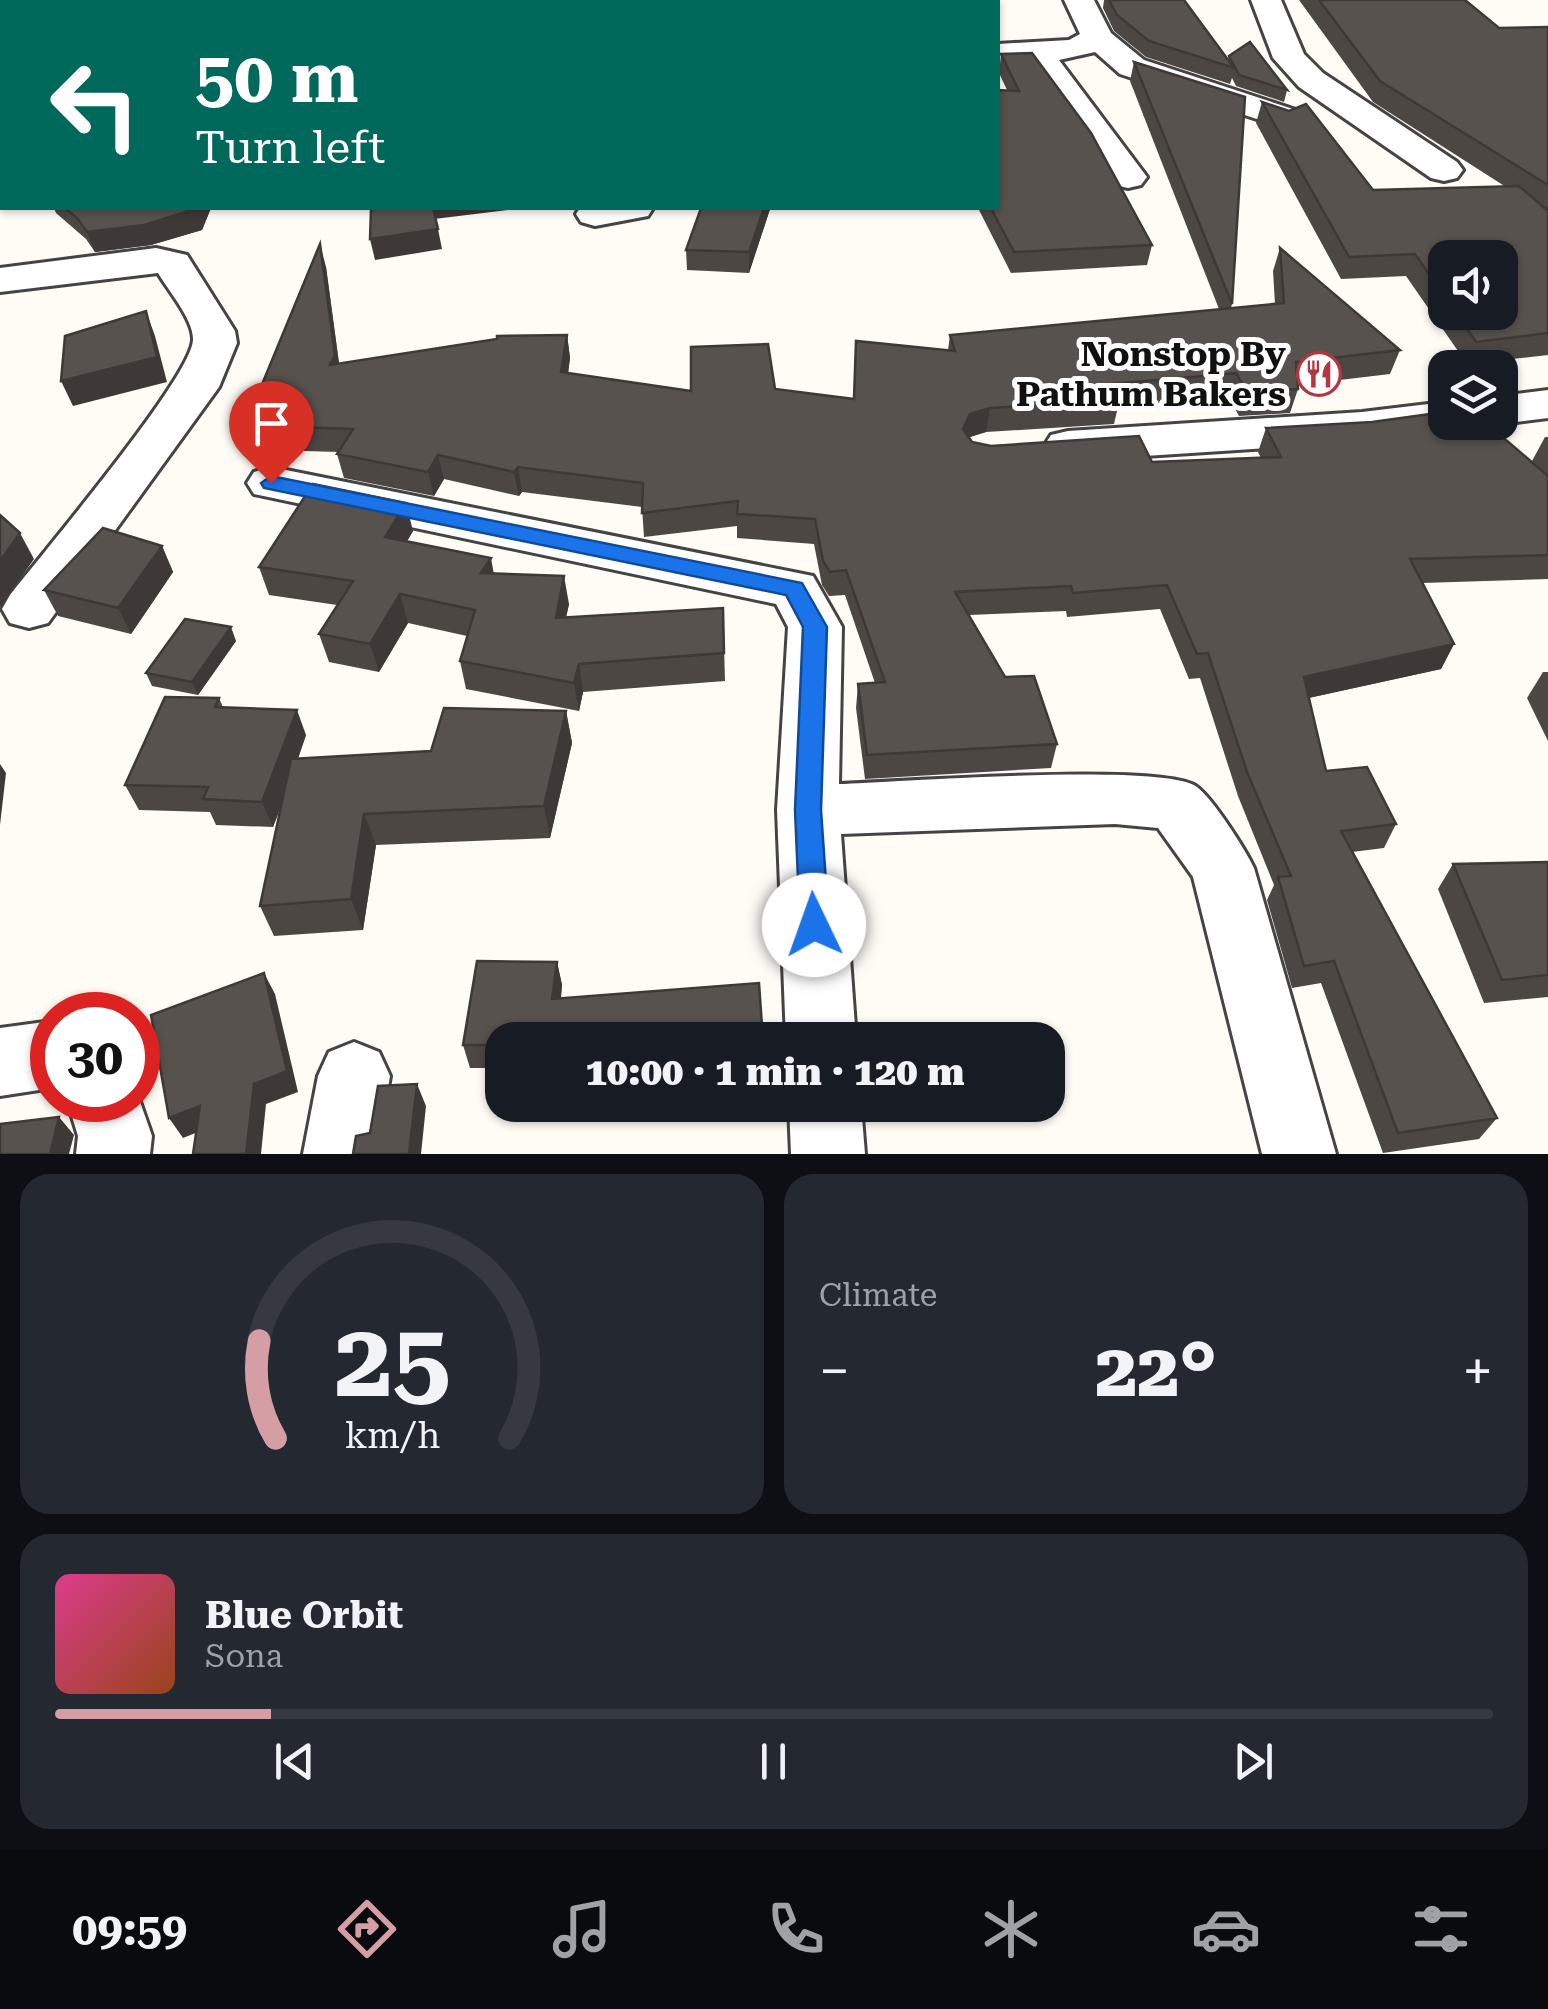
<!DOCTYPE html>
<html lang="en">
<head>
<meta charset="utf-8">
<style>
  body { margin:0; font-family:"Roboto Serif",serif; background:#242831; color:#f1f3f6; height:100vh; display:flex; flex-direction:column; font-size:38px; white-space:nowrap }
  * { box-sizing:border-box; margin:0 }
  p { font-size:32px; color:#9ea1a6 }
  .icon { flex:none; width:55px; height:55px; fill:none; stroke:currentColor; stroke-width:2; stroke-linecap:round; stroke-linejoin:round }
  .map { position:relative; height:1154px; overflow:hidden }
  .drawer { display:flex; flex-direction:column; gap:20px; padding:20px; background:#0d0f14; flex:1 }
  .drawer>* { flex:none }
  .banner { position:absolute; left:0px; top:0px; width:1000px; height:210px; box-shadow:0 2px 8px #0004; background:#00695c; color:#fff; overflow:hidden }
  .controls { position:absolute; left:1428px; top:240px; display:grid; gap:20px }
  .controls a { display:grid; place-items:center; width:90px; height:90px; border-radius:20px; background:#171b24; box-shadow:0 2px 8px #0004; font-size:50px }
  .speed { position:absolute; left:30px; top:992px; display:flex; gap:20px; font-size:50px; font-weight:700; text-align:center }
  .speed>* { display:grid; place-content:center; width:130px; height:130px; border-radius:50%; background:#171b24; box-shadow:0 2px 8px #0004; line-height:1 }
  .speed .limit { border:15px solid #d22; background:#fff; color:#111 }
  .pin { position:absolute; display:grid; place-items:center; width:85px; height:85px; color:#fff; margin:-102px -42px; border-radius:50% 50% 50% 0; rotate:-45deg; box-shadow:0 0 10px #0007 }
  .pin .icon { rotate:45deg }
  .me { position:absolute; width:110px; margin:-55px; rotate:357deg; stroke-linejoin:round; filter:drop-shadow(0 0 8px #0008) }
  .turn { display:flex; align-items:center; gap:35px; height:210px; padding:0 30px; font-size:45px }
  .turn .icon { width:130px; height:130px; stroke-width:2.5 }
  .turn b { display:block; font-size:70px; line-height:85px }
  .big { font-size:75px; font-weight:800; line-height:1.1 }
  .drawer .card { flex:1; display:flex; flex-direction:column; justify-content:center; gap:15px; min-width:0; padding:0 35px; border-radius:30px; background:#242831 }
  .drawer .dial { align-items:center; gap:0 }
  .dial svg { height:260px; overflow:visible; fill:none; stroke:#363941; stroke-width:7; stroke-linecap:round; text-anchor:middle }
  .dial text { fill:#f1f3f6; stroke:none }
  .song { display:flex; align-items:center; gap:30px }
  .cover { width:120px; height:120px; border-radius:15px; background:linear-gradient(135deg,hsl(330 70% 55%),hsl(20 70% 35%)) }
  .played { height:10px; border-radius:5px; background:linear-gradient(90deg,#d59ea4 15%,#363941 15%) }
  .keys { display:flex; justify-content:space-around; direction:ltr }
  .heat { display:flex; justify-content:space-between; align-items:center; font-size:55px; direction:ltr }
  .drawer .tiles { flex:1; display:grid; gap:20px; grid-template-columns:1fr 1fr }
  .card:last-child { grid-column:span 2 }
  .trip { position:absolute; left:485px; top:1022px; width:580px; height:100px; border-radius:30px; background:#171b24; box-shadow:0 2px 8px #0004; font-weight:800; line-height:100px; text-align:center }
  .menu { display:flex; height:160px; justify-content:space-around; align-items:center; background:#090b0e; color:#9ea1a6 }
  .menu .icon { width:70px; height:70px }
  .menu .active { color:#d59ea4 }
  .menu b { font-size:45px; color:#f1f3f6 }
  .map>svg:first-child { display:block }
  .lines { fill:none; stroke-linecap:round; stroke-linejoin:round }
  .minor-casing { stroke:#444; stroke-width:6 }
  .minor { fill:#fff; fill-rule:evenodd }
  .wall { fill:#4c4743; fill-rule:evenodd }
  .shaded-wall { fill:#3e3937 }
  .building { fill:#58524e; stroke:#3e3937; stroke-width:2.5 }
  .route { fill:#1a73e8; stroke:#114b97; stroke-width:2.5 }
  .labels { text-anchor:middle; stroke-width:10; stroke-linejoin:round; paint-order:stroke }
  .poi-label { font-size:35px; font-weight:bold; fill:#111; stroke:#fff; text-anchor:end }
</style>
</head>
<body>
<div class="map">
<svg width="1548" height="1154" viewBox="0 0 1548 1154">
  <rect width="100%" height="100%" fill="#fefcf5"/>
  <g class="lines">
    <g class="minor-casing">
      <g id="minor">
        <polygon points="1064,0 1094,0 1111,33 1144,60 1296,110 1302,117 1296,124 1284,128 1272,124 1120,74 1095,52 1059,60 1147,177 1141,185 1128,188 1115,185 1027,62 998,64 998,44 1069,40 1080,34"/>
        <polygon points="1251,0 1281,0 1304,54 1323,73 1457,162 1463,170 1457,178 1444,181 1431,178 1299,87 1273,58"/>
        <polygon points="580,208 653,208 648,216 595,226 581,222 576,214"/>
        <path d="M156,248L187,255L235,331L237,343L219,387L48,623L29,628L10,623L2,609L10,595C42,554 191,378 193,340C194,320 168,290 158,273L0,292V268Z"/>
        <polygon points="1548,390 1548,418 1500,424 1493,422 1500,422 1500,396"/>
        <polygon points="1445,402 1445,422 1465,422 1461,427 1362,442 1068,461 1051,457 1044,446 1051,435 1068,431 1362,412"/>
        <path d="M271,467L813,576L842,627L839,784C895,782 1165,762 1197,787C1213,799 1245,849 1254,868L1336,1154H1262L1193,877L1158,828L1115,824L841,834L856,1040H786L777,810L788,627L776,604L254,494L247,483L254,472Z"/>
        <polygon points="52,1021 52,1088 0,1096 0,1028"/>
        <polygon points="354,1042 379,1052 390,1076 377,1154 303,1154 318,1076 329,1052"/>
        <polygon points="138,1096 152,1136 150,1154 76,1154 78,1136 67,1100 138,1100"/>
        <polygon points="789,1105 861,1105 865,1154 791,1154"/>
      </g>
    </g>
    <use href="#minor" class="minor"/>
  </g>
  <g class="wall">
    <polygon points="1104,0 1184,0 1228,60 1229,56 1287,90 1284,102 1236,86 1232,78 1230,84 1146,57 1114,31 1103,8"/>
    <path d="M1299,0H1465L1499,28L1548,27V355L1467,364L1406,276L1341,279L1256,123L1262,102L1373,190L1506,187L1373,102ZM1445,258L1500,312H1445Z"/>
    <polygon points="1001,54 1152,245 1147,265 1011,273 978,208 998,208 1007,90 999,73"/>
    <polygon points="1134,62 1232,304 1231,308 1275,304 1273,271 1280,248 1400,350 1390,374 1298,385 1298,389 1290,413 1239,416 1229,397 1118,407 1114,424 986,432 969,437 972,442 991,446 1152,462 1261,458 1258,452 1266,428 1534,464 1532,461 1545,437 1548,437 1548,579 1422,583 1454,644 1441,669 1309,698 1326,771 1396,824 1384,848 1352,852 1497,1118 1479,1139 1383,1153 1321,983 1292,988 1267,900 1274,885 1238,796 1200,678 1189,679 1160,609 1067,617 1066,611 969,615 1005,677 1057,744 1051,768 865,779 856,708 858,684 875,683 845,595 829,596 822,585 814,544 737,538 737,526 644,537 642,507 522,492 519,496 444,479 434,496 344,478 337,454 338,452 272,450 269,440 257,440 249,416 326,267 339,363 567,335 570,358 568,373 691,391 775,389 853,399 948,350 950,335 1219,309 1130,81"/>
    <polygon points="54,208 211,208 202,230 151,245 95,252 86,239 56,213"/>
    <polygon points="701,208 789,208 770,209 749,273 687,270 686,250"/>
    <polygon points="413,531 407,541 494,573 569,604 566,617 723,608 725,681 583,692 579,711 466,689 460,661 467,636 408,623 379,672 329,662 319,634 337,605 269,595 259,567"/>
    <polygon points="162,546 173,572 131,634 58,616 44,590"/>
    <polygon points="236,641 198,695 152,686 146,673"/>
    <polygon points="1543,672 1548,672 1548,741 1527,698"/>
    <polygon points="219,698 223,707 306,735 298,759 431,751 566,711 572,743 550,838 376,845 363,930 274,936 260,906 281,807 273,827 216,825 210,812 139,810 125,785"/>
    <polygon points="1548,862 1548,997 1484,1003 1438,889 1453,864"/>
    <polygon points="557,962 562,985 561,999 502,1040 502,1068 470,1068 463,1045"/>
  </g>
  <g class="shaded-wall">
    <rect x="0" y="98" width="2" height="21"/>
    <polygon points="196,208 211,208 202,230 151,245 95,252 87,232"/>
    <polygon points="432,208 525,208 434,219"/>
    <polygon points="764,208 770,208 770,209 749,273 749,252"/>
    <polygon points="438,229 442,249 375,260 370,239"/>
    <polygon points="320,244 326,267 341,379 330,365"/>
    <polygon points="146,311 155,336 167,382 73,406 61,381"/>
    <polygon points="567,335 570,358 565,396 561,372"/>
    <polygon points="990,408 986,432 967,438 963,429 970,414"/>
    <polygon points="438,455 444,479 434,496 428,472"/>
    <polygon points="518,467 522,492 519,496 514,472"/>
    <polygon points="406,503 413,531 393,565 385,537"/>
    <polygon points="20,533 34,559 0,607 0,561"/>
    <polygon points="162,546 173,572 131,634 118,608"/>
    <polygon points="491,558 496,586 481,573"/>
    <polygon points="564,576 569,604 560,646 556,618"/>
    <polygon points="400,594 408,623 379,672 370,644"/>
    <polygon points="231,627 236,641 198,695 192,682"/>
    <polygon points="1454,644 1441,669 1294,701 1304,677"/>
    <polygon points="579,664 583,692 579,711 574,683"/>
    <polygon points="297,710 306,735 273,827 262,802"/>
    <polygon points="566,711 572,743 550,838 544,806"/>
    <polygon points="0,764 6,773 0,825"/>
    <polygon points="364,814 376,845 363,930 351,899"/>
    <polygon points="557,962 562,985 558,1023 552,999"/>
    <polygon points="264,973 275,994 298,1092 266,1104 261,1154 246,1154"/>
    <polygon points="417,1084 426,1106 421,1154 409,1154"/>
    <polygon points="200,1106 213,1126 183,1138 169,1118"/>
    <polygon points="59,1117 74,1135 69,1154 50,1154"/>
  </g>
  <g class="building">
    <polygon points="0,0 149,0 150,2 2,2 2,98 0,98"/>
    <polygon points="249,0 265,0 266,2 232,2"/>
    <polygon points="471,0 633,0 632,2 471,2"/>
    <polygon points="759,0 904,0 906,2 759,2"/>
    <polygon points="1109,0 1184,0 1234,68 1149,41 1117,15"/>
    <polygon points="1319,0 1465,0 1499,28 1548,27 1548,185 1380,81"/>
    <polygon points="1250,42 1287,90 1239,75 1229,56"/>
    <polygon points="1032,53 1091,133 1152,245 1014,252 991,208 998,208 998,90 1019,91 1001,54"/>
    <polygon points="1134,62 1245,97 1232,304"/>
    <polygon points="1262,102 1289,111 1306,104 1373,190 1519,186 1548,211 1548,333 1476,342 1456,312 1500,312 1500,258 1445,258 1445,297 1415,254 1349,257"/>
    <polygon points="65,208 196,208 195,209 144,225 87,232 78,219"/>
    <polygon points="371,208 433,208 438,229 370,239"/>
    <polygon points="701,208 764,208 749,252 686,250"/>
    <polygon points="320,244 335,355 330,365 497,339 497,336 567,335 561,372 691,391 691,347 768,344 775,389 854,399 856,341 955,351 950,335 1284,303 1280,248 1400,350 1296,362 1298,389 1247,392 1236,373 1111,384 1119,400 990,408 970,414 963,429 972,442 991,446 1139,436 1152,462 1281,457 1266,428 1372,422 1445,412 1445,422 1485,422 1548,476 1548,555 1410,559 1454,644 1304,677 1326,771 1367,767 1396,824 1341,831 1497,1118 1398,1133 1334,961 1304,966 1278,877 1291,876 1247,772 1208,653 1197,654 1167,585 1073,593 1071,586 955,592 1005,677 1034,676 1057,744 867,755 858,684 885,682 846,570 830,572 823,561 815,519 737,514 738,501 642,513 643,483 518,467 514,472 438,455 428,472 337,454 353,429 264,426 271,416 249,416"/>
    <polygon points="146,311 157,357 61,381 65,336"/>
    <polygon points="313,484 406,503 385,537 491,558 481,573 564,576 556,618 723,608 724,653 579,664 574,683 460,661 475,610 400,594 370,644 319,634 353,581 259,567"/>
    <polygon points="0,515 20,533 0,561"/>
    <polygon points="103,528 162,546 118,608 44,590"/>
    <polygon points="185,619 231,627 192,682 146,673"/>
    <polygon points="165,697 219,698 215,707 297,710 262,802 203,799 208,787 125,785"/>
    <polygon points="444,708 566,711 544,806 364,814 351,899 260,906 291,759 431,751"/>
    <polygon points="1548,862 1548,975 1502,980 1453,864"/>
    <polygon points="477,961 557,962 552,999 759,983 763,1040 502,1040 502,1045 463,1045"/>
    <polygon points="264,973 287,1071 254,1084 246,1154 193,1154 200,1106 169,1118 151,1015"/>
    <polygon points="417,1084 409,1154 353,1154 356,1136 370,1133 378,1086"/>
    <polygon points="59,1117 50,1154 0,1154 0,1124"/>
  </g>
  <polygon class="route" points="271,476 802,583 827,627 821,810 829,925 825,934 814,938 804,934 800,925 795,810 803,627 786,595 264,488 261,483"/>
  <defs>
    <g id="restaurant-ring" transform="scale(2.25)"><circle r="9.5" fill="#fff" stroke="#b23740" stroke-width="1.5"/><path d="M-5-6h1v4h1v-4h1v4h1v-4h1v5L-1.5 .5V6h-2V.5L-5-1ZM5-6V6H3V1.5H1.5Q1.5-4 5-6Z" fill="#b23740"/></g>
  </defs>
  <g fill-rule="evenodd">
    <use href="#restaurant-ring" x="1319" y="374"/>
  </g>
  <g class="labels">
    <g class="poi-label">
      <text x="1286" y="366">Nonstop By<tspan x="1286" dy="40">Pathum Bakers</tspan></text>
    </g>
  </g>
</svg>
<div class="controls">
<a><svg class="icon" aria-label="sound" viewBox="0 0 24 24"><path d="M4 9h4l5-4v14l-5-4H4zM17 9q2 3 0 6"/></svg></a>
<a><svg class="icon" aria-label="layers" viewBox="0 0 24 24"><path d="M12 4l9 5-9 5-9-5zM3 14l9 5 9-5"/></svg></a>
</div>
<div class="speed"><div class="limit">30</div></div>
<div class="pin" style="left:271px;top:483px;background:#d93025"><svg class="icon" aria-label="arrive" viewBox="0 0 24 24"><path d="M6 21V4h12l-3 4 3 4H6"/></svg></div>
<svg class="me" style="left:814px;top:925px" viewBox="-20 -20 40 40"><circle r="19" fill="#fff"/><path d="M0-13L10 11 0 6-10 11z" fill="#1a73e8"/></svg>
<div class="trip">10:00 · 1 min · 120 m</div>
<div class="banner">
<div class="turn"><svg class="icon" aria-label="left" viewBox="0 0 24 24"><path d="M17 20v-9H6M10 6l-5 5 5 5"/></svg><div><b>50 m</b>Turn left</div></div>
</div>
</div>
<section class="drawer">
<div class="tiles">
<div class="card dial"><svg viewBox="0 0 100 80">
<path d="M14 69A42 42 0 1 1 86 69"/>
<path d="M14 69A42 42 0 0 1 9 39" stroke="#d59ea4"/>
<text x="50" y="56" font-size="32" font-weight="700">25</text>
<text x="50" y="72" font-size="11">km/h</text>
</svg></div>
<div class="card"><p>Climate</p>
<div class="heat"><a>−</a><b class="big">22°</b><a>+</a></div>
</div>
<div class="card">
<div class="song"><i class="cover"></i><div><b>Blue Orbit</b><p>Sona</p></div></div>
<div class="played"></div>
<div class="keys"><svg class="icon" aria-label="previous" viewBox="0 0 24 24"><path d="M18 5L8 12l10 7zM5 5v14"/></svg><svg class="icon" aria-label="pause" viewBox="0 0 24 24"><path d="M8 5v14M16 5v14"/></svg><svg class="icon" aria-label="next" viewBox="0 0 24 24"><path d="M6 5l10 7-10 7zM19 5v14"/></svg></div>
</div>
</div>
</section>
<nav class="menu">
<b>09:59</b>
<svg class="icon active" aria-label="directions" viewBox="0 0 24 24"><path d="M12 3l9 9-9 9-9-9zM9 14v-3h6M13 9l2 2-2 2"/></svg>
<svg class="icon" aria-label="music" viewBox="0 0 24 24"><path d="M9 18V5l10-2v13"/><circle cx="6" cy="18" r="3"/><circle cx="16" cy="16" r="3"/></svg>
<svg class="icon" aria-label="phone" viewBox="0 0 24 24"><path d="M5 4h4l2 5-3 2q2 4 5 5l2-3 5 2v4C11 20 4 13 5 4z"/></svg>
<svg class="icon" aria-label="climate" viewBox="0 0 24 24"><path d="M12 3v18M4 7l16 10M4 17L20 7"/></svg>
<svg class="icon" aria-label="car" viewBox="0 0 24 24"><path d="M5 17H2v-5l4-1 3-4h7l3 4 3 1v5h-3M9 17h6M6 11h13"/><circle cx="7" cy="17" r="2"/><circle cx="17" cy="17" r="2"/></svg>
<svg class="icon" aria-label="filters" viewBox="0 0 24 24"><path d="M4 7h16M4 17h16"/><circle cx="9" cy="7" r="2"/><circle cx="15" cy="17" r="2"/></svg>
</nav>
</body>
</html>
